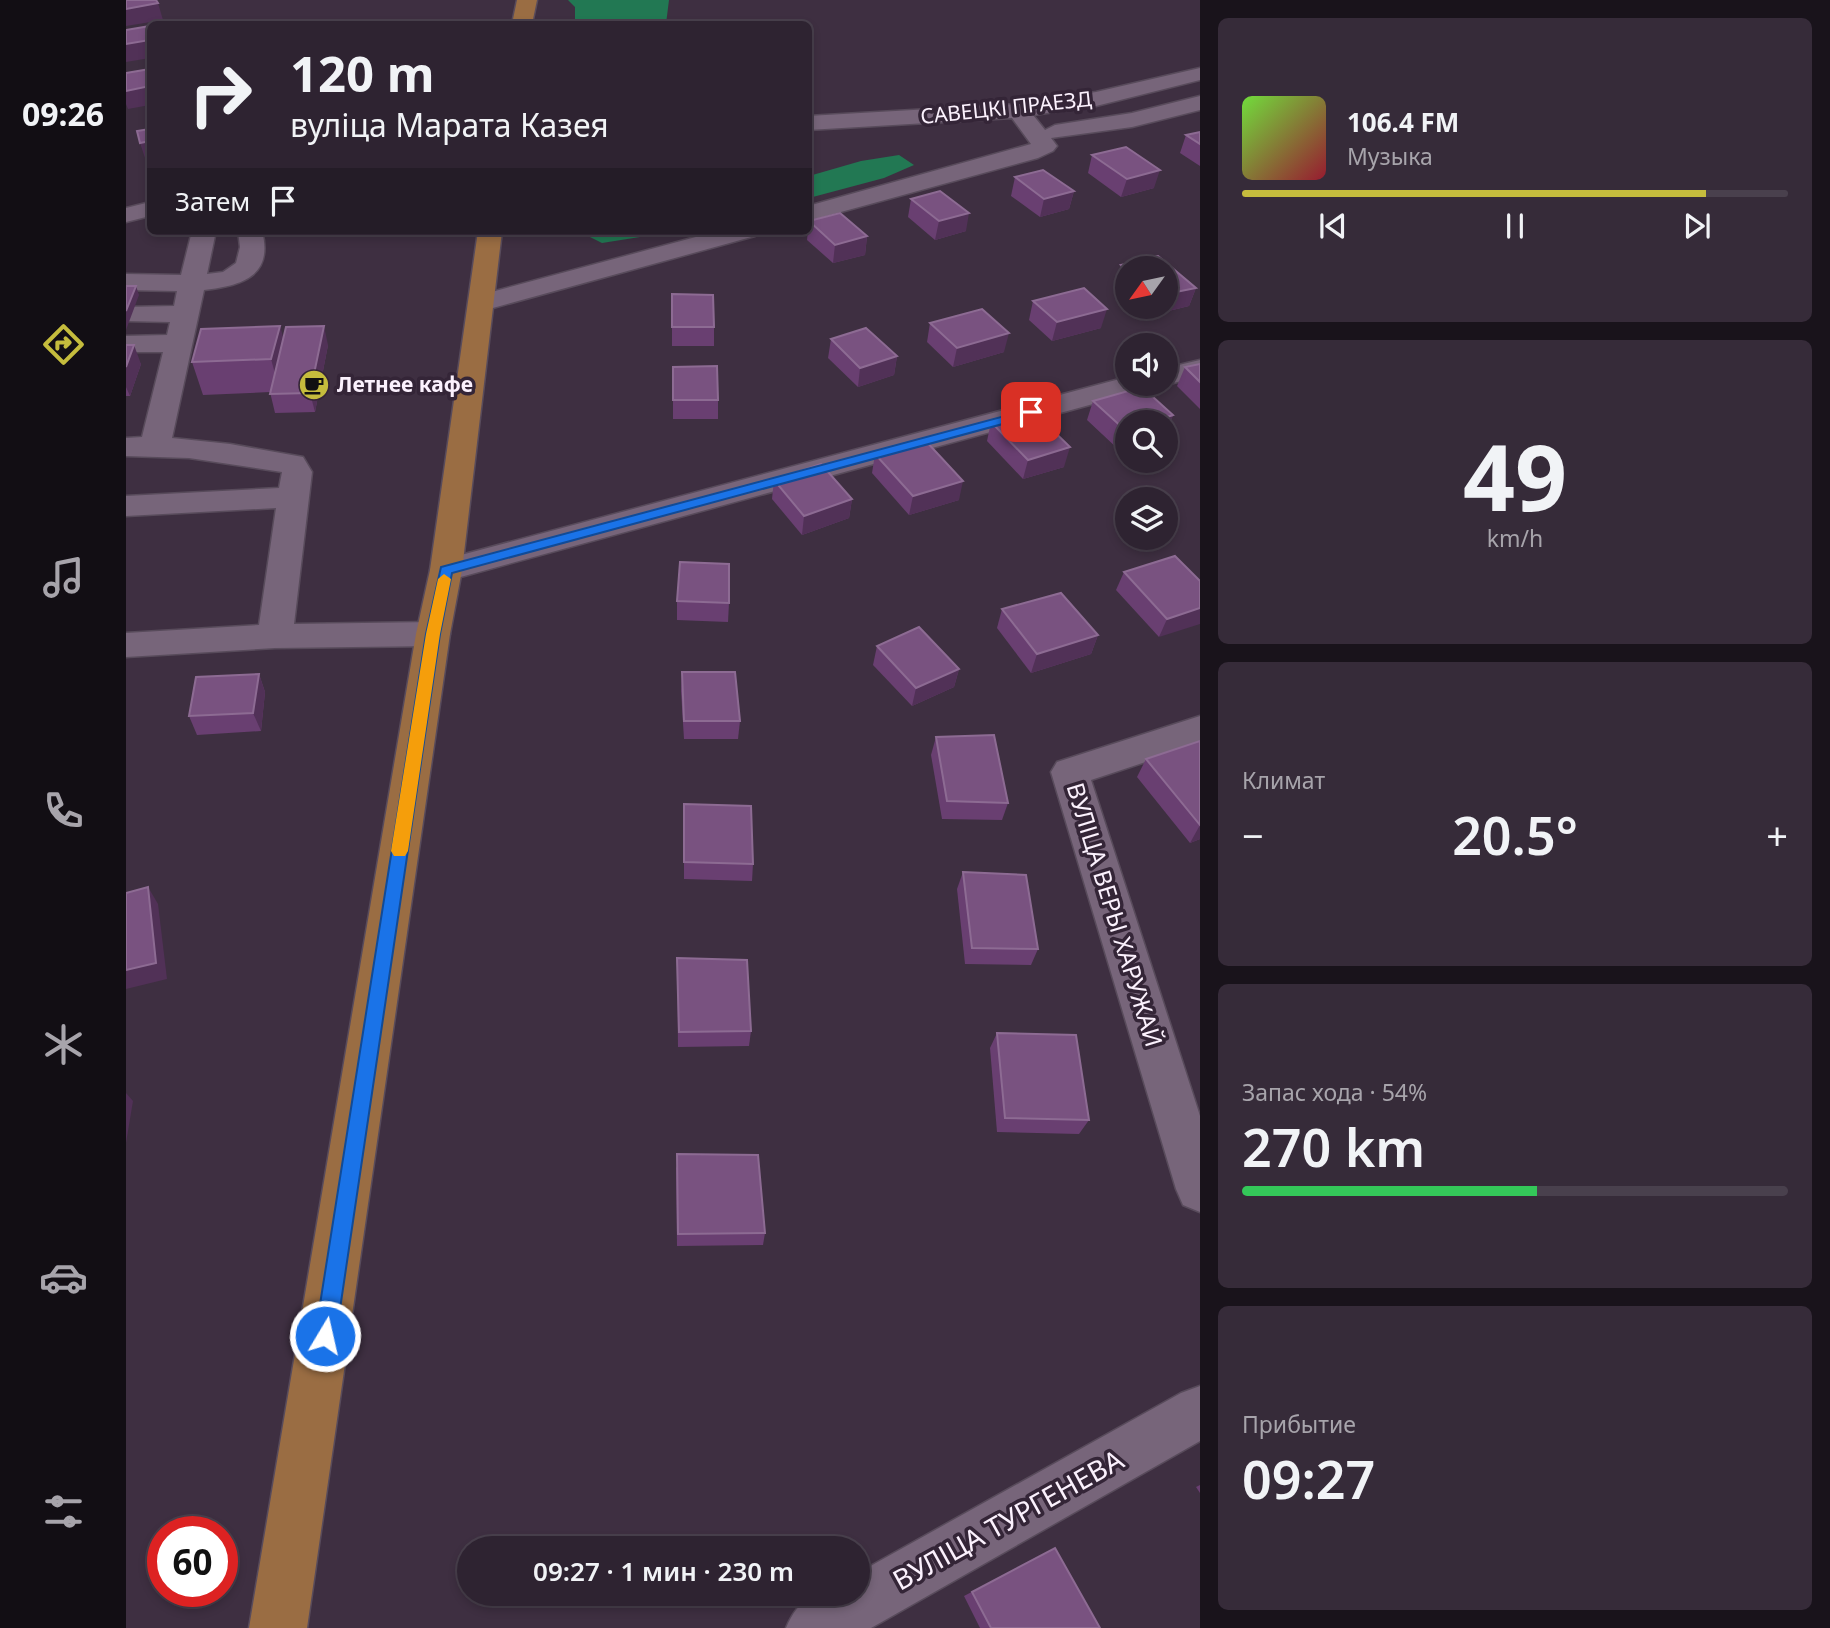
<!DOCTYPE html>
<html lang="ru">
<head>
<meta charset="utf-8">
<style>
  body { margin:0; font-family:"Noto Sans",sans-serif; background:#362b39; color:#f1f3f6; height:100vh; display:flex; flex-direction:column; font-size:26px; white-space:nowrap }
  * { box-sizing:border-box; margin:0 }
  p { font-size:23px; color:#a7a4ab }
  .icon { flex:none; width:38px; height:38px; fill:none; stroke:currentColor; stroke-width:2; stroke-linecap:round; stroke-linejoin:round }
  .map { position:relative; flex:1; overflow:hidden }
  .details { display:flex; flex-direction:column; gap:18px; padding:18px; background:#19131b; width:630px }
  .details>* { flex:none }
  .top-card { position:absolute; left:21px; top:21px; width:665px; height:214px; border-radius:10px; box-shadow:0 4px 10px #0003,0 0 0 2px #49404d; background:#2e2331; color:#f1f3f6; overflow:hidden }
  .needle { width:46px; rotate:237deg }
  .buttons { position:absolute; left:989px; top:256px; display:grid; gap:14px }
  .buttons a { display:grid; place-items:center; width:63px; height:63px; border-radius:50%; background:#2e2331; box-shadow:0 4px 10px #0003,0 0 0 2px #49404d; font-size:35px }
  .speed { position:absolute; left:21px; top:1516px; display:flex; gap:14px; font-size:35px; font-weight:700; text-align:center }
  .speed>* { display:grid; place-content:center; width:91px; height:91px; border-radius:50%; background:#2e2331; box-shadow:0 4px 10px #0003,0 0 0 2px #49404d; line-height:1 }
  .speed .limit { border:10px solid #d22; background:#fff; color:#111 }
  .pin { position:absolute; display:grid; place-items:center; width:60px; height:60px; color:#fff; margin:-30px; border-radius:14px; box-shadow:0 4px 10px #0006 }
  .me { position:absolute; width:77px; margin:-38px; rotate:9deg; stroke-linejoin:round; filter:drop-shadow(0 0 5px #0008) }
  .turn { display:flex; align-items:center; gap:24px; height:147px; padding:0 28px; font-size:32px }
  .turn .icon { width:91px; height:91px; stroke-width:2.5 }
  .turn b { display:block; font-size:49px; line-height:60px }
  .then { display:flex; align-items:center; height:66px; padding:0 28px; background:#0003; gap:14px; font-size:26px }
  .big { font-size:52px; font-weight:600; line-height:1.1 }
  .details .tile { flex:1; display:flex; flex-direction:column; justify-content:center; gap:10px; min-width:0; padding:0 24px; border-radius:10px; background:#362b39 }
  .details .dial { align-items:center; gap:0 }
  .dial b { font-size:91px; line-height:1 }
  .song { display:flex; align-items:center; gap:21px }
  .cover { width:84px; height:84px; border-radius:10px; background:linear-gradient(135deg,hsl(100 70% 55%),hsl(350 70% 35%)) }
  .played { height:7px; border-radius:4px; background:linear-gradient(90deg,#c5bc3d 85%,#49404d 85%) }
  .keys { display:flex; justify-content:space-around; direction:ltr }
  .heat { display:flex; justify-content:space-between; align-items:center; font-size:38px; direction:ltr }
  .charge { height:10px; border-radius:5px; background:linear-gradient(90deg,#34c759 54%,#49404d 0) }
  .trip { position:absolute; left:331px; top:1536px; width:413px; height:70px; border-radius:35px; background:#2e2331; box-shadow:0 4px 10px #0003,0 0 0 2px #49404d; font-weight:600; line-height:70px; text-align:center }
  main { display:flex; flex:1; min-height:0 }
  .menu { display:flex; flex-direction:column; width:126px; justify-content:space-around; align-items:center; background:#120e14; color:#a7a4ab }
  .menu .icon { width:49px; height:49px }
  .menu .on { color:#c5bc3d }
  .menu b { font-size:32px; color:#f1f3f6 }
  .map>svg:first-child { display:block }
  .forest { fill:#227853 }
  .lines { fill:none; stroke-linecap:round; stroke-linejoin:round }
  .minor-casing { stroke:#584b5b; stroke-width:3 }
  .major-casing { stroke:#584b5b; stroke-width:3 }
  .minor { fill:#77657a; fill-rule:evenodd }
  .major { fill:#9a6d43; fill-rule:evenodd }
  .wall { fill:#693f71 }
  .shaded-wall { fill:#513157 }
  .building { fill:#795280; stroke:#8d6b93; stroke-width:2 }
  .route { fill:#1a73e8; stroke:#114b97; stroke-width:2 }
  .slow { fill:#f59e0b }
  .labels { text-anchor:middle; stroke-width:7; stroke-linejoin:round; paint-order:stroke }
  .far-street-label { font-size:21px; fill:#fbf1fd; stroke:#342537 }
  .far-poi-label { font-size:21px; font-weight:bold; fill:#fbf1fd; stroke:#342537; text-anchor:start }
  .street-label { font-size:24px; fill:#fbf1fd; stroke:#342537 }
  .near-street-label { font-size:28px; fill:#fbf1fd; stroke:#342537 }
</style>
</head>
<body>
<main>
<nav class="menu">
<b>09:26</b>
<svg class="icon on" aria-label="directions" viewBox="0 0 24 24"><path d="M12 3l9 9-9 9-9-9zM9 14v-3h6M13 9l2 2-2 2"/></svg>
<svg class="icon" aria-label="music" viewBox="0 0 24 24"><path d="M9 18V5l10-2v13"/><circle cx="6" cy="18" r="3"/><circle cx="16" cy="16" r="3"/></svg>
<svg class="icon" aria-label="phone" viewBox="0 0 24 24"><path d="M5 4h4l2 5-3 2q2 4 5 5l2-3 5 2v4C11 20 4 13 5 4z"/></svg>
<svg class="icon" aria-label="climate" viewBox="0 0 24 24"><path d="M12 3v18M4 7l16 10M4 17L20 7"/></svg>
<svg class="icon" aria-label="car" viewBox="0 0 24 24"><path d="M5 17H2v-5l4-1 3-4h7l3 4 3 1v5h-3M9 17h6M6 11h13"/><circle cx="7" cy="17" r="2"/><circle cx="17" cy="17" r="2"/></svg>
<svg class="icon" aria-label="filters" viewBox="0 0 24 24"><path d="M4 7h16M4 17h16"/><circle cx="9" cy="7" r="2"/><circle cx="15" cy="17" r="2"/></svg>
</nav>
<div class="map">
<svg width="1074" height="1628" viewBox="0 0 1074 1628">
  <rect width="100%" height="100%" fill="#3e2f41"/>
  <g class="forest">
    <polygon points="442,0 543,0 540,24 449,24 449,7"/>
    <polygon points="773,155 788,165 758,178 683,198 683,176 735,161"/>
    <polygon points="452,231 552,231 476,243"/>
  </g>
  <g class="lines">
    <g class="minor-casing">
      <g id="minor">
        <polygon points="1074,68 1074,80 970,106 907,115 919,130 929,125 1006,113 1074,96 1074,110 1006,127 925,138 931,146 927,151 912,158 682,221 682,206 905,144 886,118 682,130 682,116 892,104 970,92"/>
        <polygon points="24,202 24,216 0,222 0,208"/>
        <path d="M66,231H90L81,274L97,272L110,263L114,247L112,231H136C148,277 114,286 78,290L46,438L104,444L177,457L186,472L168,624L307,622L319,625L324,634L319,643L307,646L149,648L0,657V633L133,625L150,508L0,516V496L153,488L156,472L63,458L0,456V438L16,437L37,352H0V336L41,335L44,322L0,321V307L48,306L51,291L0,290V274L55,275Z"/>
        <polygon points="592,231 632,231 629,236 356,311 347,309 343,303 347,297"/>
        <polygon points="1074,360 1074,376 1040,385 1035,383 1040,383 1040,368"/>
        <polygon points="1001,377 1001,383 1026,383 1022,389 320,581 308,578 304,570 308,562 320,559"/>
        <polygon points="1074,716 1074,744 965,780 1074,1116 1074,1212 1057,1205 1050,1189 925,772 931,762"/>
        <path d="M1074,1386V1441L745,1628H660C676,1590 695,1594 732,1594V1573L1055,1393Z"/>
      </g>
    </g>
    <g class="major-casing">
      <g id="major">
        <polygon points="391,0 411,0 406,24 386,24"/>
        <polygon points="352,231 376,231 336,570 324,634 181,1628 123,1628 290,634 304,570"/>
      </g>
    </g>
    <use href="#minor" class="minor"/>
    <use href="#major" class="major"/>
  </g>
  <g class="wall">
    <polygon points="1074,132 1074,166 1054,153 1060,135"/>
    <polygon points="966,155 1028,188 995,197 962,173"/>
    <polygon points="889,177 948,191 943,209 914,217 885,196"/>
    <polygon points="785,199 840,231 809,240 782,217"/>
    <polygon points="683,221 741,236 739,255 707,263 681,240"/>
    <polygon points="1032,256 1070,288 1063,306 1026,315 1016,306 1040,306 1040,268 1001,268 1001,294 989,283 995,265"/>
    <polygon points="546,294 588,327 588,346 546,346"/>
    <polygon points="907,301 975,328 926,341 903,320"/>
    <polygon points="804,323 878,352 827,367 801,342"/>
    <polygon points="157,339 202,345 189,412 149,413 144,392 77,395 66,362"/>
    <polygon points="705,339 771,356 768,375 732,387 702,358"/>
    <polygon points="0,345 15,364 4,396 0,396"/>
    <polygon points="1074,364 1074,409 1051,386 1059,367"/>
    <polygon points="547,367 592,400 592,419 547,419"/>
    <polygon points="967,401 1047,415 1040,434 1040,422 1001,447 992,449 961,420"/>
    <polygon points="865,422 938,467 897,479 861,441"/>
    <polygon points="749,454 833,500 783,515 746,473"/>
    <polygon points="648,480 726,499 723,518 676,535 646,499"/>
    <polygon points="998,572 1074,581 1033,637 990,590"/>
    <polygon points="551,601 603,603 602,622 551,620"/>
    <polygon points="876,609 972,635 965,654 905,673 871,628"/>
    <polygon points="751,646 833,669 828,687 786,706 747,665"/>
    <polygon points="556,672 614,721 612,739 558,739 555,691"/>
    <polygon points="133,674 139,692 135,731 71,735 63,716"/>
    <polygon points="810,737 882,803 876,820 816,819 805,755"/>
    <polygon points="1074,741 1074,839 1064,843 1011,777 1020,759"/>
    <polygon points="558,804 627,864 626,881 558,879"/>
    <polygon points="837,872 912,949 905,965 839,964 831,889"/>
    <polygon points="551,958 625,1031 623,1046 552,1047"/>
    <polygon points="871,1033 963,1120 953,1134 871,1132 864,1048"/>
    <polygon points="550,1167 639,1233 637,1245 551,1246"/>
    <polygon points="1074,1485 1074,1493 1070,1487"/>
    <polygon points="929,1548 974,1628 854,1628 838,1596"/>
  </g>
  <g class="shaded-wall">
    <polygon points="32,3 37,20 0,26 0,9"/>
    <polygon points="24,40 24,58 0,62 0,44"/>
    <polygon points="24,86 24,105 2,109 0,104 0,91"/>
    <polygon points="24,141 24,160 20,161 14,143"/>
    <polygon points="1034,170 1028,188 995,197 1001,179"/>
    <polygon points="948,191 943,209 914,217 918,199"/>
    <polygon points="843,213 840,231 809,240 813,221"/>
    <polygon points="741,236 739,255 707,263 709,245"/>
    <polygon points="10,286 13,295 0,330 0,311"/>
    <polygon points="1070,288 1063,306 1026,315 1029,306 1040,306 1040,294"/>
    <polygon points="981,309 975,328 926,341 931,322"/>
    <polygon points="154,326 163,358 154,392 145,359"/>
    <polygon points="198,326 202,345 189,412 184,393"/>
    <polygon points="883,333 878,352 827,367 831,348"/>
    <polygon points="8,345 15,364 4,396 0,387 0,367"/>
    <polygon points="771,356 768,375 732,387 734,368"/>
    <polygon points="1047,415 1040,435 1040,422 1027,422"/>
    <polygon points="999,430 1001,430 1001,447 992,449"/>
    <polygon points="944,447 938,467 897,479 902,460"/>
    <polygon points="837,481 833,500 783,515 787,496"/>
    <polygon points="726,499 723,518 676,535 678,516"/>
    <polygon points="1074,608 1074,624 1033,637 1041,619"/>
    <polygon points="972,635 965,654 905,673 911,654"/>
    <polygon points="833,669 828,687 786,706 790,688"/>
    <polygon points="133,674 139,692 135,731 127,713"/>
    <polygon points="1074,825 1074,839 1064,843"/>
    <polygon points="22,887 32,904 41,979 0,989 0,970"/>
    <polygon points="0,1093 7,1101 0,1143"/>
  </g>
  <g class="building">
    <polygon points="0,0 30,0 32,3 0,9"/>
    <polygon points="56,21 58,24 35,24"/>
    <polygon points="24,26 24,40 0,44 0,30"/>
    <polygon points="24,69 24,86 0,91 0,73"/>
    <polygon points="24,129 24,141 14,143 11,131"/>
    <polygon points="1074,132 1074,144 1060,135"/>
    <polygon points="1000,147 1034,170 1001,179 966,155"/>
    <polygon points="917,170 948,191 918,199 889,177"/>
    <polygon points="814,191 843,213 813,221 785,199"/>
    <polygon points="714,213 741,236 709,245 683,221"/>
    <polygon points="1032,256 1070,288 1040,294 1040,268 1001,268 1001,270 995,265"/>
    <polygon points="0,286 10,286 0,311"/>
    <polygon points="958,288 981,309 931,322 907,301"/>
    <polygon points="546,294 587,295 588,327 546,327"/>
    <polygon points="856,309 883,333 831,348 804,323"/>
    <polygon points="154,326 145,359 66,362 75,329"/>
    <polygon points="198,326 184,393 144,394 160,327"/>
    <polygon points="740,328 771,356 734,368 705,339"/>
    <polygon points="0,345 8,345 0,367"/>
    <polygon points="1074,364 1074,382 1059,367"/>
    <polygon points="591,366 592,400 547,400 547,367"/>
    <polygon points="1016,387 1047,415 1027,422 1001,422 1001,430 999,430 967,401"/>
    <polygon points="907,411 944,447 902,460 865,422"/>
    <polygon points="798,439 837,481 787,496 749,454"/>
    <polygon points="695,464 726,499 678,516 648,480"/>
    <polygon points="1049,556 1074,581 1074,608 1041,619 998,572"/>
    <polygon points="554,562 603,564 603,603 551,601"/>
    <polygon points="935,593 972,635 911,654 876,609"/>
    <polygon points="793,627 833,669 790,688 751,646"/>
    <polygon points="556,672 609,672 614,721 558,721"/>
    <polygon points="133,674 127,713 63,716 70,677"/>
    <polygon points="868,735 882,803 821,801 810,737"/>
    <polygon points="1074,741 1074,825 1020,759"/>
    <polygon points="558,804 625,806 627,864 558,862"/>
    <polygon points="837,872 900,875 912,949 846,948"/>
    <polygon points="22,887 30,963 0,970 0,893"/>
    <polygon points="551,958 621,960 625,1031 553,1032"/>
    <polygon points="871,1033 950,1035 963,1120 879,1118"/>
    <polygon points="551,1154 632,1155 639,1233 552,1234"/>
    <polygon points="929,1548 974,1628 865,1628 846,1592"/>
  </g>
  <polygon class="route" points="905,409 911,412 910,415 326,573 314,634 210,1336 207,1344 199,1347 192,1344 189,1336 300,634 315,567"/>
  <polygon class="slow" points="318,574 325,579 314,634 282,851 279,856 268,856 265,851 300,634 312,579"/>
  <defs>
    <g id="cafe-disc" transform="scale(1.575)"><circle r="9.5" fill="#c5bc3d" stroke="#342537"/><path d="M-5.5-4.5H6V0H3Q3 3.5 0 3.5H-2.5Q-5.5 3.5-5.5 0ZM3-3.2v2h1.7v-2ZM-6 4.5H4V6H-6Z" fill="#111"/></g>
  </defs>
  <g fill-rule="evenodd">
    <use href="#cafe-disc" x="188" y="385"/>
  </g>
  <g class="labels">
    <g class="far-street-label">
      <text transform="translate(880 108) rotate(-6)" y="7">САВЕЦКІ ПРАЕЗД</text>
    </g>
    <g class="far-poi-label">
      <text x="211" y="392">Летнее кафе</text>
    </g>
    <g class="street-label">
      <text transform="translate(988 915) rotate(73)" y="8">ВУЛІЦА ВЕРЫ ХАРУЖАЙ</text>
    </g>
    <g class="near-street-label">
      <text transform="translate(882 1520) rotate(-29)" y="10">ВУЛІЦА ТУРГЕНЕВА</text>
    </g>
  </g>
</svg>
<div class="buttons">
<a><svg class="needle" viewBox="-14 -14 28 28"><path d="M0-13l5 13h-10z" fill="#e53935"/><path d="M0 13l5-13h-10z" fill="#a7a4ab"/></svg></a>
<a><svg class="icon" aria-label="sound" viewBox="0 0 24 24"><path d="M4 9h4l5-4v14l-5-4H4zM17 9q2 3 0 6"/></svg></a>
<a><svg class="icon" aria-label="search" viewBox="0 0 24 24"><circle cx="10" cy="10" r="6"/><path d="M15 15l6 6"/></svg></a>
<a><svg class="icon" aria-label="layers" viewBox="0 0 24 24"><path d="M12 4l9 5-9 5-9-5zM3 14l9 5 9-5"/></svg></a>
</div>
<div class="speed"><div class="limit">60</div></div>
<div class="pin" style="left:905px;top:412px;background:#d93025"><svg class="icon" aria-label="arrive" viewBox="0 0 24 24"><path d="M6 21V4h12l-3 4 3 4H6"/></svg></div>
<svg class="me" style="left:199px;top:1336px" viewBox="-20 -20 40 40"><circle r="17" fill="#1a73e8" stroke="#fff" stroke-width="3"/><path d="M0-11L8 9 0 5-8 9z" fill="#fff"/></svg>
<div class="trip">09:27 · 1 мин · 230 m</div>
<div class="top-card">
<div class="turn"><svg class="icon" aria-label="right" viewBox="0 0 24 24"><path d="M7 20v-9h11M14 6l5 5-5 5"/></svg><div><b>120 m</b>вуліца Марата Казея</div></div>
<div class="then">Затем<svg class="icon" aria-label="arrive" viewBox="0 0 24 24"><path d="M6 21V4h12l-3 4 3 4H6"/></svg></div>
</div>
</div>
<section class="details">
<div class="tile">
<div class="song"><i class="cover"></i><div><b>106.4 FM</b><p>Музыка</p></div></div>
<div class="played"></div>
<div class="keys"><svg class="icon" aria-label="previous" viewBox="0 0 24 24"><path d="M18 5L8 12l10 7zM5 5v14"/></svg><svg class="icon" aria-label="pause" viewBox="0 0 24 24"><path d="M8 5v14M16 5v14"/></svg><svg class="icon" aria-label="next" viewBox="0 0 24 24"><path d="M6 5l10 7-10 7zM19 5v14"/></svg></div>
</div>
<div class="tile dial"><b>49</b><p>km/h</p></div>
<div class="tile"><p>Климат</p>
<div class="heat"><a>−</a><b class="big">20.5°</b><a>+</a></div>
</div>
<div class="tile"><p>Запас хода · 54%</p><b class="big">270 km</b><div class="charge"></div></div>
<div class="tile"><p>Прибытие</p><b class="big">09:27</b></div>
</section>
</main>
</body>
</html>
